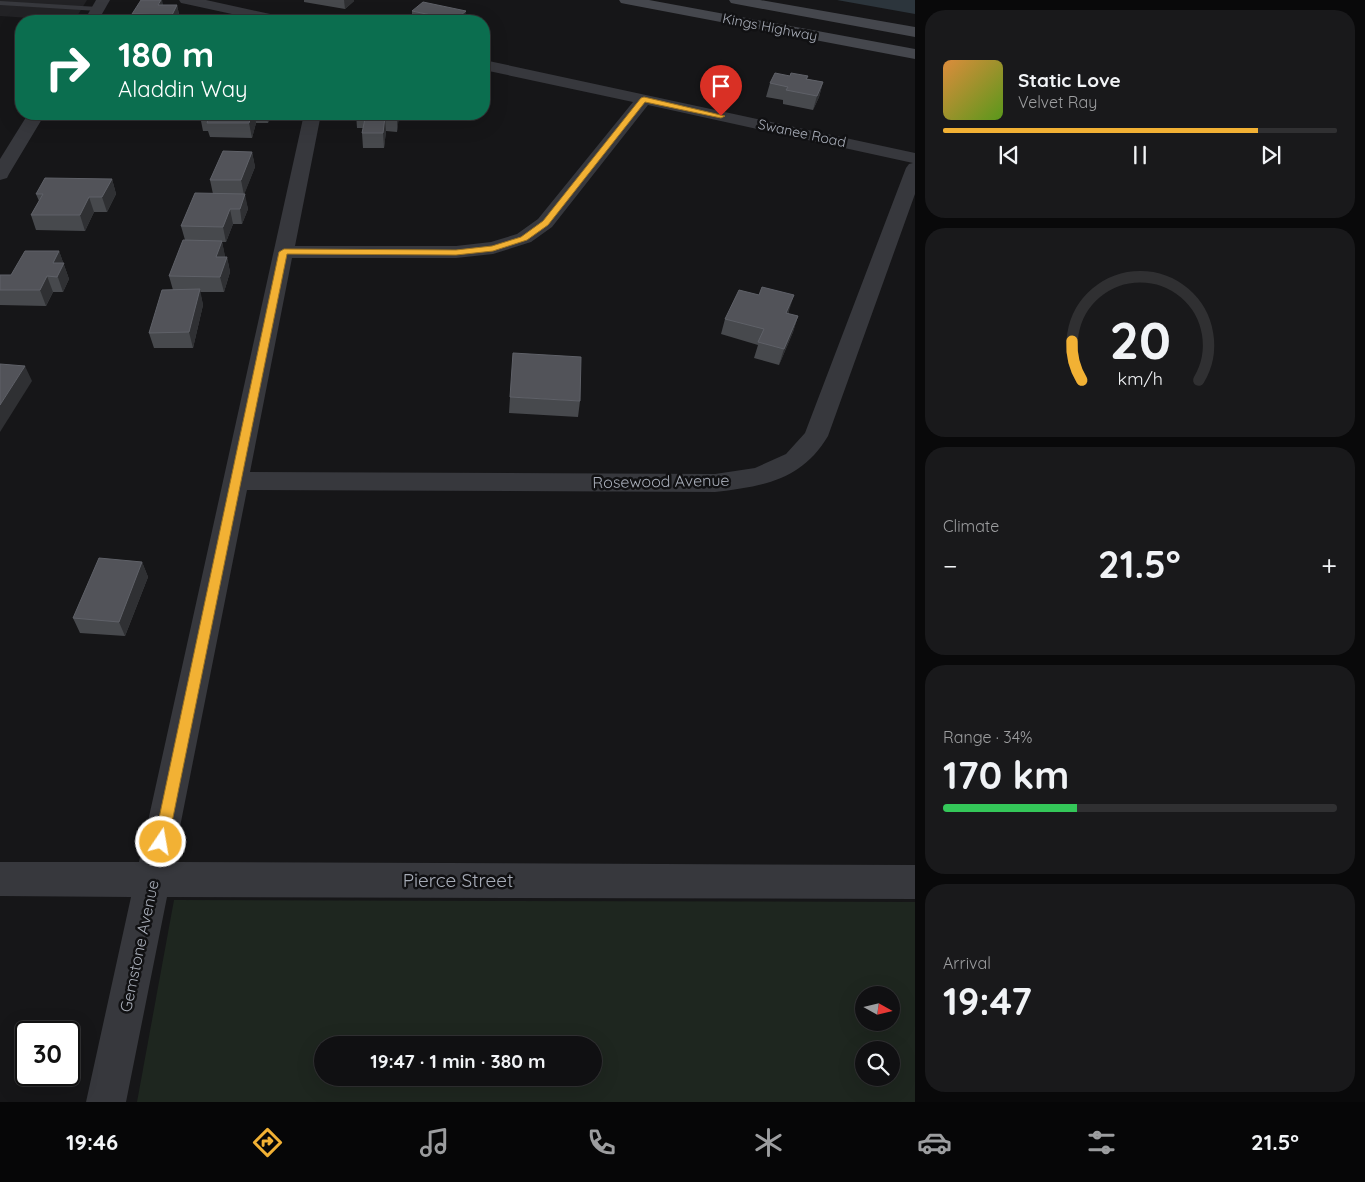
<!DOCTYPE html>
<html lang="en">
<head>
<meta charset="utf-8">
<style>
  body { margin:0; font-family:Quicksand,sans-serif; background:#19191b; color:#f1f3f6; height:100vh; display:flex; flex-direction:column; font-size:19px; white-space:nowrap }
  * { box-sizing:border-box; margin:0 }
  p { font-size:16px; color:#9c9d9f }
  .icon { flex:none; width:28px; height:28px; fill:none; stroke:currentColor; stroke-width:2; stroke-linecap:round; stroke-linejoin:round }
  .map { position:relative; flex:1; overflow:hidden }
  .panel { display:flex; flex-direction:column; gap:10px; padding:10px; background:#09090a; width:450px }
  .panel>* { flex:none }
  .top-card { position:absolute; left:15px; top:15px; width:475px; height:105px; border-radius:20px; box-shadow:0 5px 20px #0002,0 0 0 1px #303032; background:#0b6e4f; color:#fff; overflow:hidden }
  .needle { width:32px; rotate:98deg }
  .fabs { position:absolute; left:855px; top:986px; display:grid; gap:10px }
  .fabs a { display:grid; place-items:center; width:45px; height:45px; border-radius:50%; background:#101012; box-shadow:0 5px 20px #0002,0 0 0 1px #303032; font-size:25px }
  .speed { position:absolute; left:15px; top:1021px; display:flex; gap:10px; font-size:25px; font-weight:700; text-align:center }
  .speed>* { display:grid; place-content:center; width:65px; height:65px; border-radius:50%; background:#101012; box-shadow:0 5px 20px #0002,0 0 0 1px #303032; line-height:1 }
  .speed .limit { border:2px solid #111; border-radius:8px; background:#fff; color:#111 }
  .pin { position:absolute; display:grid; place-items:center; width:42px; height:42px; color:#fff; margin:-51px -21px; border-radius:50% 50% 50% 0; rotate:-45deg; box-shadow:0 0 5px #0007 }
  .pin .icon { rotate:45deg }
  .me { position:absolute; width:55px; margin:-28px; rotate:12deg; stroke-linejoin:round; filter:drop-shadow(0 0 4px #0008) }
  .turn { display:flex; align-items:center; gap:18px; height:105px; padding:0 20px; font-size:22px }
  .turn .icon { width:65px; height:65px; stroke-width:2.5 }
  .turn b { display:block; font-size:35px; line-height:42px }
  .big { font-size:38px; font-weight:800; line-height:1.1 }
  .panel .card { flex:1; display:flex; flex-direction:column; justify-content:center; gap:8px; min-width:0; padding:0 18px; border-radius:20px; background:#19191b }
  .panel .dial { align-items:center; gap:0 }
  .dial svg { height:130px; overflow:visible; fill:none; stroke:#303032; stroke-width:7; stroke-linecap:round; text-anchor:middle }
  .dial text { fill:#f1f3f6; stroke:none }
  .song { display:flex; align-items:center; gap:15px }
  .cover { width:60px; height:60px; border-radius:8px; background:linear-gradient(135deg,hsl(30 70% 55%),hsl(90 70% 35%)) }
  .played { height:5px; border-radius:2px; background:linear-gradient(90deg,#f2b134 80%,#303032 80%) }
  .keys { display:flex; justify-content:space-around; direction:ltr }
  .heat { display:flex; justify-content:space-between; align-items:center; font-size:28px; direction:ltr }
  .charge { height:8px; border-radius:4px; background:linear-gradient(90deg,#34c759 34%,#303032 0) }
  .trip { position:absolute; left:314px; top:1036px; width:288px; height:50px; border-radius:25px; background:#101012; box-shadow:0 5px 20px #0002,0 0 0 1px #303032; font-weight:800; line-height:50px; text-align:center }
  .menu { display:flex; height:80px; justify-content:space-around; align-items:center; background:#060607; color:#9c9d9f }
  .menu .icon { width:35px; height:35px }
  .menu .current { color:#f2b134 }
  .menu b { font-size:22px; color:#f1f3f6 }
  main { display:flex; flex:1; min-height:0 }
  .map>svg:first-child { display:block }
  .built { fill:#222225 }
  .green { fill:#1e261f; fill-rule:evenodd }
  .water { fill:#2c353c }
  .lines { fill:none; stroke-linecap:round; stroke-linejoin:round }
  .service { fill:#37383d; fill-rule:evenodd }
  .minor { fill:#37383d; fill-rule:evenodd }
  .secondary { fill:#45474d; fill-rule:evenodd }
  .wall { fill:#47494d }
  .shaded-wall { fill:#2f3033 }
  .building { fill:#525359; stroke:#5f6168 }
  .route { fill:#f2b134; stroke:#9d7322 }
  .labels { text-anchor:middle; stroke-width:5; stroke-linejoin:round; paint-order:stroke }
  .far-street-label { font-size:14px; fill:#a8adb8; stroke:#111113 }
  .street-label { font-size:16px; fill:#a8adb8; stroke:#111113 }
  .near-street-label { font-size:19px; fill:#a8adb8; stroke:#111113 }
</style>
</head>
<body>
<main>
<div class="map">
<svg width="915" height="1102" viewBox="0 0 915 1102">
  <rect width="100%" height="100%" fill="#161618"/>
  <polygon class="built" points="0,0 87,0 74,21 0,16"/>
  <path class="green" d="M174,900L915,902V1102H137ZM864,995H891V1022H864ZM322,1045H592V1078H322ZM864,1050H891V1078H864Z"/>
  <polygon class="water" points="837,0 915,0 915,14"/>
  <g class="lines">
    <polygon class="service" points="0,1 98,7 102,9 98,11 0,5"/>
    <g class="minor">
      <polygon points="96,0 110,0 98,21 84,21"/>
      <polygon points="179,0 206,0 284,17 289,18 291,21 264,21 186,4 181,3"/>
      <path d="M484,60L915,153V194L828,436C801,481 763,486 715,492L247,490L173,862L915,865V899L167,897L126,1102H86L131,897L0,896V862H139L304,114H321L295,246H456L491,242L517,234L538,219L633,102L484,70ZM648,105L913,163L909,164L906,168L805,433L786,454L755,468L715,474L250,472L292,258H456L493,254L531,242L552,227Z"/>
      <polygon points="28,114 45,114 9,174 7,178 0,180 0,159"/>
    </g>
    <g class="secondary">
      <polygon points="619,0 649,0 915,49 915,59 626,4 621,3"/>
      <polygon points="729,0 760,0 915,27 915,37 736,4 731,3"/>
    </g>
  </g>
  <g class="wall">
    <polygon points="304,0 354,0 354,1 345,9 304,2"/>
    <polygon points="163,5 177,5 180,19 179,21 133,21 132,14"/>
    <polygon points="412,11 465,21 412,21"/>
    <polygon points="790,76 808,76 807,79 823,82 819,97 813,110 783,104 783,100 766,97 770,83"/>
    <polygon points="201,114 271,114 268,123 256,123 252,138 210,137 208,131 203,131 200,116"/>
    <polygon points="356,114 399,114 397,132 386,131 384,148 363,148 362,133 363,128 357,128"/>
    <polygon points="252,152 255,167 244,194 248,209 242,224 233,224 226,242 222,242 225,257 227,257 230,272 224,292 200,292 203,305 193,348 154,348 149,333 173,290 169,276 185,240 181,226 213,194 210,180"/>
    <polygon points="112,179 116,194 107,212 94,212 85,231 36,230 31,215 39,201 36,194"/>
    <polygon points="59,251 69,279 63,292 53,292 46,306 0,305 0,275 11,275"/>
    <polygon points="789,311 788,314 798,316 793,332 779,365 754,358 758,345 721,334 725,319"/>
    <polygon points="510,397 580,401 578,417 509,413"/>
    <polygon points="142,562 148,577 125,636 80,633 73,618"/>
  </g>
  <g class="shaded-wall">
    <polygon points="161,0 162,0 165,12 158,5"/>
    <polygon points="344,0 354,0 354,1 345,9"/>
    <polygon points="177,5 180,19 179,21 173,21 172,15"/>
    <polygon points="466,11 465,21 455,21 455,20"/>
    <polygon points="823,82 819,97 813,110 817,96"/>
    <polygon points="252,114 255,114 256,123 252,138 249,123"/>
    <polygon points="267,114 271,114 268,123"/>
    <polygon points="397,114 399,114 399,117 397,132"/>
    <polygon points="385,117 386,131 384,148 383,133"/>
    <polygon points="252,152 255,167 244,195 241,180"/>
    <polygon points="112,179 116,194 107,212 102,197"/>
    <polygon points="245,194 248,209 242,224 240,209"/>
    <polygon points="89,197 94,212 85,231 80,215"/>
    <polygon points="230,209 233,224 226,242 223,227"/>
    <polygon points="222,241 225,256 220,272 216,257"/>
    <polygon points="59,251 69,279 63,292 53,263"/>
    <polygon points="227,257 230,272 224,292 220,277"/>
    <polygon points="47,276 53,292 46,306 40,290"/>
    <polygon points="200,289 203,305 193,348 189,332"/>
    <polygon points="794,295 789,311 781,329 786,313"/>
    <polygon points="798,316 793,332 779,365 784,349"/>
    <polygon points="25,366 32,381 0,432 0,405"/>
    <polygon points="142,562 148,577 125,636 119,622"/>
  </g>
  <g class="building">
    <polygon points="141,0 161,0 158,5 177,5 172,15 132,14"/>
    <polygon points="423,2 466,11 455,20 412,11"/>
    <polygon points="775,73 790,76 791,73 808,76 806,79 823,82 817,96 786,90 788,87 770,83"/>
    <polygon points="201,114 252,114 249,123 207,123 209,117 200,116"/>
    <polygon points="366,114 397,114 396,117 385,117 383,133 362,133"/>
    <polygon points="223,151 252,152 241,180 210,180"/>
    <polygon points="45,178 112,179 102,197 89,197 80,215 31,215 43,194 36,194"/>
    <polygon points="195,193 245,194 240,209 230,209 223,227 181,226"/>
    <polygon points="183,240 222,241 216,257 227,257 220,277 169,276"/>
    <polygon points="25,251 59,251 53,263 64,263 57,277 47,276 40,290 0,290 0,275 11,275"/>
    <polygon points="762,287 794,295 786,313 798,316 784,349 758,342 764,329 725,319 739,290 759,295"/>
    <polygon points="200,289 189,332 149,333 162,290"/>
    <polygon points="513,353 581,357 580,401 510,397"/>
    <polygon points="0,364 25,366 0,405"/>
    <polygon points="99,558 142,562 119,622 73,618"/>
  </g>
  <polygon class="route" points="644,97 725,116 721,118 645,102 548,225 527,240 493,251 456,255 287,254 168,842 166,846 161,848 156,846 154,842 279,252 284,249 456,250 492,246 521,237 543,221 641,98"/>
  <g class="labels">
    <g class="far-street-label">
      <text transform="translate(770 27) rotate(11)" y="5">Kings Highway</text>
      <text transform="translate(802 133) rotate(12)" y="5">Swanee Road</text>
    </g>
    <g class="street-label">
      <text transform="translate(661 481) rotate(-1)" y="6">Rosewood Avenue</text>
      <text transform="translate(139 946) rotate(-78)" y="6">Gemstone Avenue</text>
    </g>
    <g class="near-street-label">
      <text x="458" y="887">Pierce Street</text>
    </g>
  </g>
</svg>
<div class="fabs">
<a><svg class="needle" viewBox="-14 -14 28 28"><path d="M0-13l5 13h-10z" fill="#e53935"/><path d="M0 13l5-13h-10z" fill="#9c9d9f"/></svg></a>
<a><svg class="icon" aria-label="search" viewBox="0 0 24 24"><circle cx="10" cy="10" r="6"/><path d="M15 15l6 6"/></svg></a>
</div>
<div class="speed"><div class="limit">30</div></div>
<div class="pin" style="left:721px;top:116px;background:#d93025"><svg class="icon" aria-label="arrive" viewBox="0 0 24 24"><path d="M6 21V4h12l-3 4 3 4H6"/></svg></div>
<svg class="me" style="left:161px;top:842px" viewBox="-20 -20 40 40"><circle r="17" fill="#f2b134" stroke="#fff" stroke-width="3"/><path d="M0-11L8 9 0 5-8 9z" fill="#fff"/></svg>
<div class="trip">19:47 · 1 min · 380 m</div>
<div class="top-card">
<div class="turn"><svg class="icon" aria-label="right" viewBox="0 0 24 24"><path d="M7 20v-9h11M14 6l5 5-5 5"/></svg><div><b>180 m</b>Aladdin Way</div></div>
</div>
</div>
<section class="panel">
<div class="card">
<div class="song"><i class="cover"></i><div><b>Static Love</b><p>Velvet Ray</p></div></div>
<div class="played"></div>
<div class="keys"><svg class="icon" aria-label="previous" viewBox="0 0 24 24"><path d="M18 5L8 12l10 7zM5 5v14"/></svg><svg class="icon" aria-label="pause" viewBox="0 0 24 24"><path d="M8 5v14M16 5v14"/></svg><svg class="icon" aria-label="next" viewBox="0 0 24 24"><path d="M6 5l10 7-10 7zM19 5v14"/></svg></div>
</div>
<div class="card dial"><svg viewBox="0 0 100 80">
<path d="M14 69A42 42 0 1 1 86 69"/>
<path d="M14 69A42 42 0 0 1 8 45" stroke="#f2b134"/>
<text x="50" y="56" font-size="32" font-weight="700">20</text>
<text x="50" y="72" font-size="11">km/h</text>
</svg></div>
<div class="card"><p>Climate</p>
<div class="heat"><a>−</a><b class="big">21.5°</b><a>+</a></div>
</div>
<div class="card"><p>Range · 34%</p><b class="big">170 km</b><div class="charge"></div></div>
<div class="card"><p>Arrival</p><b class="big">19:47</b></div>
</section>
</main>
<nav class="menu">
<b>19:46</b>
<svg class="icon current" aria-label="directions" viewBox="0 0 24 24"><path d="M12 3l9 9-9 9-9-9zM9 14v-3h6M13 9l2 2-2 2"/></svg>
<svg class="icon" aria-label="music" viewBox="0 0 24 24"><path d="M9 18V5l10-2v13"/><circle cx="6" cy="18" r="3"/><circle cx="16" cy="16" r="3"/></svg>
<svg class="icon" aria-label="phone" viewBox="0 0 24 24"><path d="M5 4h4l2 5-3 2q2 4 5 5l2-3 5 2v4C11 20 4 13 5 4z"/></svg>
<svg class="icon" aria-label="climate" viewBox="0 0 24 24"><path d="M12 3v18M4 7l16 10M4 17L20 7"/></svg>
<svg class="icon" aria-label="car" viewBox="0 0 24 24"><path d="M5 17H2v-5l4-1 3-4h7l3 4 3 1v5h-3M9 17h6M6 11h13"/><circle cx="7" cy="17" r="2"/><circle cx="17" cy="17" r="2"/></svg>
<svg class="icon" aria-label="filters" viewBox="0 0 24 24"><path d="M4 7h16M4 17h16"/><circle cx="9" cy="7" r="2"/><circle cx="15" cy="17" r="2"/></svg>
<b>21.5°</b>
</nav>
</body>
</html>
